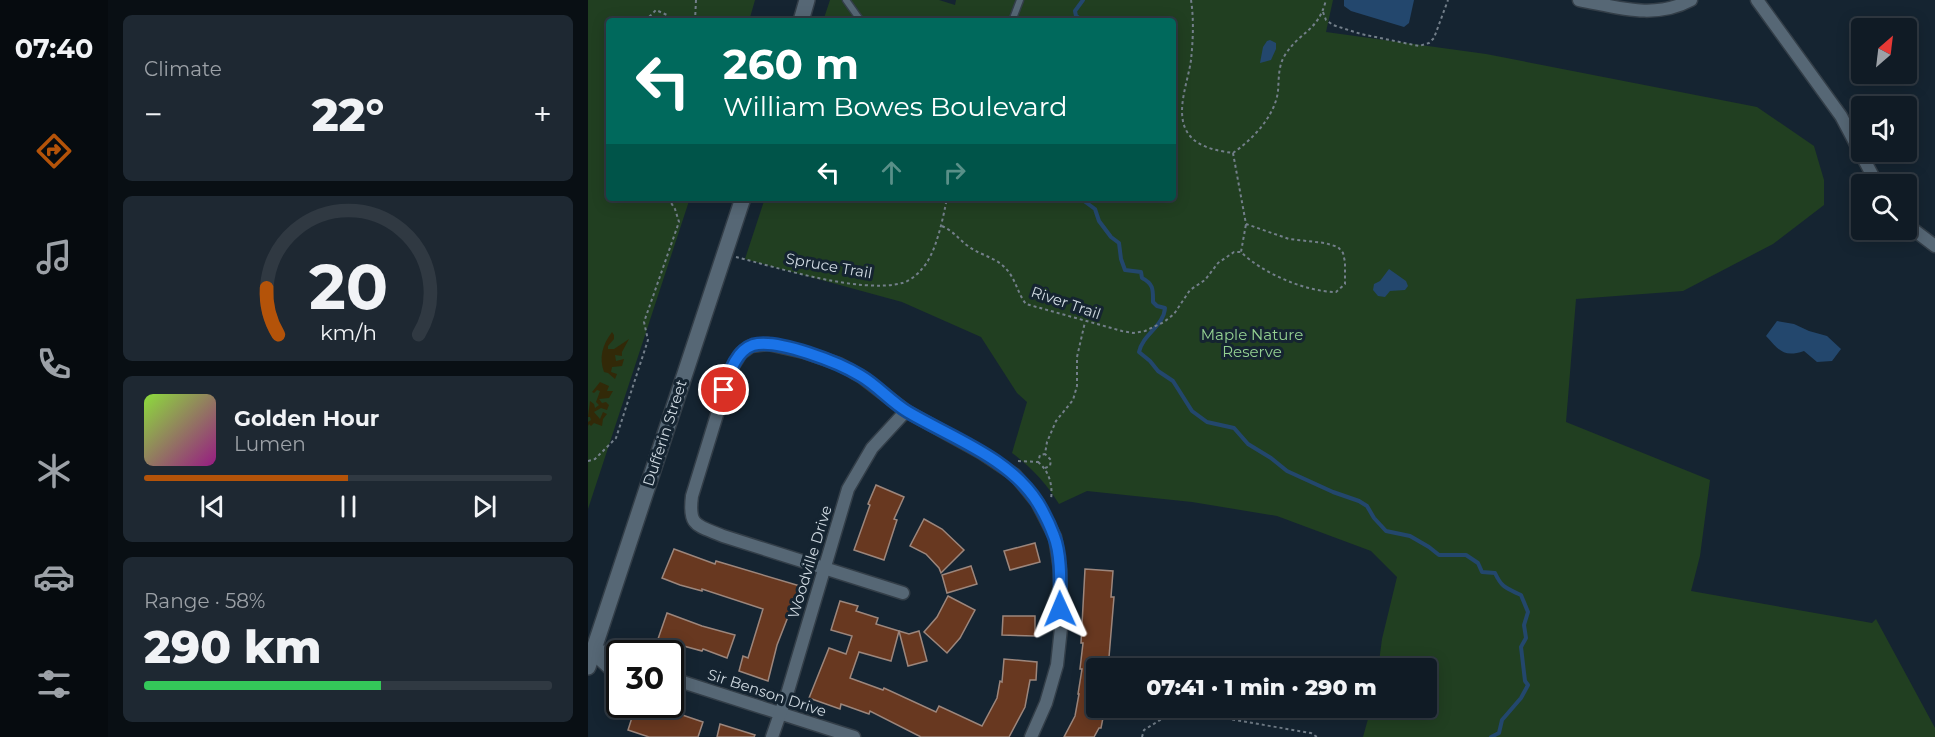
<!DOCTYPE html>
<html lang="en">
<head>
<meta charset="utf-8">
<style>
  body { margin:0; font-family:Montserrat,sans-serif; background:#1e2832; color:#f1f3f6; height:100vh; display:flex; flex-direction:column; font-size:22px; white-space:nowrap }
  * { box-sizing:border-box; margin:0 }
  p { font-size:20px; color:#9ca1a7 }
  .icon { flex:none; width:33px; height:33px; fill:none; stroke:currentColor; stroke-width:2; stroke-linecap:round; stroke-linejoin:round }
  .map { position:relative; flex:1; overflow:hidden }
  .side { display:flex; flex-direction:column; gap:15px; padding:15px; background:#090f14; width:480px }
  .side>* { flex:none }
  .banner { position:absolute; left:18px; top:18px; width:570px; height:183px; border-radius:6px; box-shadow:0 3px 15px #0003,0 0 0 2px #303942; background:#00695c; color:#fff; overflow:hidden }
  .needle { width:39px; rotate:28deg }
  .fabs { position:absolute; left:1263px; top:18px; display:grid; gap:12px }
  .fabs a { display:grid; place-items:center; width:66px; height:66px; border-radius:6px; background:#101b25; box-shadow:0 3px 15px #0003,0 0 0 2px #303942; font-size:30px }
  .speed { position:absolute; left:18px; top:640px; display:flex; gap:12px; font-size:30px; font-weight:700; text-align:center }
  .speed>* { display:grid; place-content:center; width:78px; height:78px; border-radius:50%; background:#101b25; box-shadow:0 3px 15px #0003,0 0 0 2px #303942; line-height:1 }
  .speed .limit { border:3px solid #111; border-radius:9px; background:#fff; color:#111 }
  .pin { position:absolute; display:grid; place-items:center; width:51px; height:51px; color:#fff; margin:-26px; border:3px solid #fff; border-radius:50%; box-shadow:0 2px 6px #0007 }
  .me { position:absolute; width:66px; margin:-33px; rotate:359deg; stroke-linejoin:round; filter:drop-shadow(0 0 4px #0008) }
  .turn { display:flex; align-items:center; gap:21px; height:126px; padding:0 18px; font-size:27px }
  .turn .icon { width:78px; height:78px; stroke-width:2.5 }
  .turn b { display:block; font-size:42px; line-height:51px }
  .lanes { display:flex; align-items:center; height:57px; padding:0 18px; background:#0003; justify-content:center; gap:30px; direction:ltr }
  .lanes .off { opacity:.35 }
  .big { font-size:45px; font-weight:800; line-height:1.1 }
  .side .card { flex:1; display:flex; flex-direction:column; justify-content:center; gap:9px; min-width:0; padding:0 21px; border-radius:9px; background:#1e2832 }
  .side .dial { align-items:center; gap:0 }
  .dial svg { height:156px; overflow:visible; fill:none; stroke:#303942; stroke-width:7; stroke-linecap:round; text-anchor:middle }
  .dial text { fill:#f1f3f6; stroke:none }
  .song { display:flex; align-items:center; gap:18px }
  .cover { width:72px; height:72px; border-radius:9px; background:linear-gradient(135deg,hsl(90 70% 55%),hsl(310 70% 35%)) }
  .played { height:6px; border-radius:3px; background:linear-gradient(90deg,#b45309 50%,#303942 50%) }
  .keys { display:flex; justify-content:space-around; direction:ltr }
  .heat { display:flex; justify-content:space-between; align-items:center; font-size:33px; direction:ltr }
  .charge { height:9px; border-radius:4px; background:linear-gradient(90deg,#34c759 58%,#303942 0) }
  .trip { position:absolute; left:498px; top:658px; width:351px; height:60px; border-radius:6px; background:#101b25; box-shadow:0 3px 15px #0003,0 0 0 2px #303942; font-weight:800; line-height:60px; text-align:center }
  main { display:flex; flex:1; min-height:0 }
  .tabs { display:flex; flex-direction:column; width:108px; justify-content:space-around; align-items:center; background:#060b0f; color:#9ca1a7 }
  .tabs .icon { width:42px; height:42px }
  .tabs .selected { color:#b45309 }
  .tabs b { font-size:27px; color:#f1f3f6 }
  .map>svg:first-child { display:block }
  .green { fill:#213f21 }
  .sand { fill:#322908 }
  .water { fill:#23476d }
  .lines { fill:none; stroke-linecap:round; stroke-linejoin:round }
  .stream { stroke:#23476d; stroke-width:4 }
  .building { fill:#683820; stroke:#9c867c; stroke-width:1.5 }
  .service-casing { stroke:#333e48; stroke-width:9 }
  .minor-casing { stroke:#333e48; stroke-width:15 }
  .secondary-casing { stroke:#333e48; stroke-width:18 }
  .path { stroke:#737f8a; stroke-width:2; stroke-dasharray:3 3; stroke-linecap:butt }
  .service { stroke:#566775; stroke-width:6 }
  .minor { stroke:#566775; stroke-width:12 }
  .secondary { stroke:#566775; stroke-width:15 }
  .route-casing { stroke:#114b97; stroke-width:15 }
  .route { stroke:#1a73e8; stroke-width:10 }
  .labels { text-anchor:middle; stroke-width:6; stroke-linejoin:round; paint-order:stroke }
  .street-label { font-size:15px; fill:#cfd9e1; stroke:#152431 }
  .park-label { font-size:15px; fill:#94d192; stroke:#152431 }
</style>
</head>
<body>
<main>
<nav class="tabs">
<b>07:40</b>
<svg class="icon selected" aria-label="directions" viewBox="0 0 24 24"><path d="M12 3l9 9-9 9-9-9zM9 14v-3h6M13 9l2 2-2 2"/></svg>
<svg class="icon" aria-label="music" viewBox="0 0 24 24"><path d="M9 18V5l10-2v13"/><circle cx="6" cy="18" r="3"/><circle cx="16" cy="16" r="3"/></svg>
<svg class="icon" aria-label="phone" viewBox="0 0 24 24"><path d="M5 4h4l2 5-3 2q2 4 5 5l2-3 5 2v4C11 20 4 13 5 4z"/></svg>
<svg class="icon" aria-label="climate" viewBox="0 0 24 24"><path d="M12 3v18M4 7l16 10M4 17L20 7"/></svg>
<svg class="icon" aria-label="car" viewBox="0 0 24 24"><path d="M5 17H2v-5l4-1 3-4h7l3 4 3 1v5h-3M9 17h6M6 11h13"/><circle cx="7" cy="17" r="2"/><circle cx="17" cy="17" r="2"/></svg>
<svg class="icon" aria-label="filters" viewBox="0 0 24 24"><path d="M4 7h16M4 17h16"/><circle cx="9" cy="7" r="2"/><circle cx="15" cy="17" r="2"/></svg>
</nav>
<section class="side">
<div class="card"><p>Climate</p>
<div class="heat"><a>−</a><b class="big">22°</b><a>+</a></div>
</div>
<div class="card dial"><svg viewBox="0 0 100 80">
<path d="M14 69A42 42 0 1 1 86 69"/>
<path d="M14 69A42 42 0 0 1 8 45" stroke="#b45309"/>
<text x="50" y="56" font-size="32" font-weight="700">20</text>
<text x="50" y="72" font-size="11">km/h</text>
</svg></div>
<div class="card">
<div class="song"><i class="cover"></i><div><b>Golden Hour</b><p>Lumen</p></div></div>
<div class="played"></div>
<div class="keys"><svg class="icon" aria-label="previous" viewBox="0 0 24 24"><path d="M18 5L8 12l10 7zM5 5v14"/></svg><svg class="icon" aria-label="pause" viewBox="0 0 24 24"><path d="M8 5v14M16 5v14"/></svg><svg class="icon" aria-label="next" viewBox="0 0 24 24"><path d="M6 5l10 7-10 7zM19 5v14"/></svg></div>
</div>
<div class="card"><p>Range · 58%</p><b class="big">290 km</b><div class="charge"></div></div>
</section>
<div class="map">
<svg width="1347" height="737" viewBox="0 0 1347 737">
  <rect width="100%" height="100%" fill="#152431"/>
  <g class="green">
    <polygon points="0,0 167,0 161,21 21,21 21,198 102,198 0,509"/>
    <path d="M242,0H351L367,5L368,0H745L738,32L898,54L1169,107L1226,146L1236,180V205L1185,244L1095,291L988,299L978,422L1122,480L1112,556L1103,591L1284,623L1288,619L1347,728V737H775L783,708H838V669H790L794,639L809,577L783,551L689,516L604,502L499,491L471,504C459,484 443,467 424,453L439,402L429,393L393,337L314,302L157,259L177,198H585V21H235Z"/>
  </g>
  <g class="sand">
    <path d="M24,332L26,335V339L20,346V349H26L41,339L34,352V356L27,355L28,361L36,359L34,366L24,367L23,372L29,374L27,379L20,373L16,372C11,358 14,345 24,332Z"/>
    <polygon points="12,382 21,386 19,391 25,391 21,398 11,399 14,403 18,402 21,405 19,410 13,408 6,412 12,419 15,412 19,414 15,419 14,426 6,423 3,426 1,424 0,426 0,422 3,420 2,417 0,417 2,401 6,404 7,408 11,405 8,402 12,391 9,390 6,393 4,392"/>
  </g>
  <g class="water">
    <polygon points="756,0 826,0 821,23 816,27 763,11 756,6"/>
    <polygon points="682,40 688,43 688,49 683,60 672,63 675,47 679,41"/>
    <polygon points="801,269 818,281 820,286 817,290 802,291 797,297 790,296 785,290 786,284 792,281"/>
    <path d="M1189,321L1206,324L1221,331L1239,336L1253,349L1244,361L1229,362L1216,351C1195,358 1191,350 1178,336Z"/>
  </g>
  <g class="lines">
    <g class="stream">
      <polyline points="495,0 487,11 488,16 495,21"/>
      <path d="M492,198L507,209L511,221L523,237L531,243L533,259L537,270L553,272L554,278C566,284 565,290 565,302L569,306L577,308C576,326 554,335 551,352L562,361L570,371L585,381L604,411L619,422L646,428L660,444L683,458L699,471L745,492L771,501L779,506L786,518L798,531L822,536L841,547L851,555H878L890,563L894,572L907,573C914,588 918,588 933,595L940,612L936,625L938,638L933,647L937,681L940,685L933,698L914,720L911,733L903,737"/>
    </g>
  </g>
  <g class="building">
    <polygon points="288,485 316,497 306,519 309,520 296,560 266,550 282,505 280,504"/>
    <polygon points="336,519 354,529 376,550 353,573 351,568 338,554 322,546"/>
    <polygon points="447,543 452,562 422,570 416,551"/>
    <polygon points="86,549 127,564 128,561 212,586 189,645 180,681 151,671 155,656 160,658 175,609 114,589 114,591 92,585 74,578"/>
    <polygon points="383,566 389,584 359,593 354,575"/>
    <polygon points="497,569 525,571 523,597 526,597 520,669 508,669 508,708 517,708 513,728 511,728 506,737 476,737 487,716 491,694 490,694 494,669 492,669 495,643 493,643"/>
    <polygon points="360,596 387,610 372,638 359,653 336,632 349,617"/>
    <polygon points="252,601 270,606 268,611 290,618 288,624 311,631 303,661 271,652 262,678 295,690 296,688 348,712 351,706 394,726 409,698 412,681 414,682 416,659 449,662 448,680 442,680 437,707 421,737 333,737 282,711 281,714 253,704 252,709 221,698 241,648 258,654 264,636 243,630"/>
    <polygon points="79,613 114,626 147,635 139,658 115,649 114,651 70,639"/>
    <polygon points="415,616 447,616 447,636 414,635"/>
    <polygon points="311,631 321,634 331,631 339,661 320,666"/>
    <polygon points="48,705 65,705 115,722 110,737 61,737 40,730"/>
    <polygon points="132,724 167,735 166,737 129,737"/>
  </g>
  <g class="lines">
    <g class="service-casing">
      <g id="service">
        <polyline points="258,0 273,21"/>
        <polyline points="424,21 432,0"/>
      </g>
    </g>
    <g class="minor-casing">
      <g id="minor">
        <path d="M991,0C1029,7 1066,20 1103,0"/>
        <polyline points="1169,0 1253,116 1289,184"/>
        <polyline points="1318,224 1347,246"/>
        <path d="M315,593L135,536C109,525 100,527 104,496L143,369L153,353L163,346L180,344L216,352L251,364L274,377L318,411L394,453L427,475L449,502L467,537L472,570L473,628L469,665L458,703L443,737"/>
        <polyline points="5,653 28,650 40,654"/>
        <polyline points="5,653 21,668 32,672"/>
        <polyline points="82,678 266,737"/>
        <polyline points="184,737 200,691 260,489 284,448 318,411"/>
      </g>
    </g>
    <g class="secondary-casing">
      <g id="secondary">
        <polyline points="213,21 219,0"/>
        <polyline points="0,667 155,198"/>
      </g>
    </g>
    <g class="path">
      <path d="M603,0C606,19 605,41 603,60C600,83 585,116 602,136C612,148 631,151 645,153C665,139 687,116 690,91C691,79 690,66 697,55C712,31 730,32 738,0"/>
      <polyline points="735,12 738,20 745,25 773,34 831,46 841,43 846,38 860,0"/>
      <polyline points="57,21 68,10 79,15 85,21"/>
      <polyline points="107,21 108,0"/>
      <path d="M645,153L658,224L701,239L737,243L750,247L755,253L757,262V284L748,292C718,292 674,273 653,252L658,224"/>
      <path d="M354,226C368,233 369,238 380,246C393,256 409,257 420,271C428,281 430,294 438,304L534,331L545,333L557,331L576,322L586,314L602,290L617,280L630,263L646,252H653"/>
      <path d="M148,257C191,268 272,294 314,283C320,282 329,275 333,270C348,255 355,218 359,198"/>
      <polyline points="0,461 7,459 28,438 60,340 56,322 91,222 87,209 80,198"/>
      <polyline points="430,461 450,462 452,455 457,454 459,442 468,421 485,400 489,386 489,357 497,322"/>
      <path d="M450,462C461,471 465,485 463,499"/>
      <polyline points="457,468 462,466 463,460 457,454"/>
      <polyline points="554,737 556,730 588,710 723,733 729,737"/>
    </g>
    <use href="#service" class="service"/>
    <use href="#minor" class="minor"/>
    <use href="#secondary" class="secondary"/>
  </g>
  <g class="lines">
    <g class="route-casing">
      <path id="route" d="M136,390C141,375 147,351 165,345C189,338 252,363 273,376C290,386 303,402 320,412C364,438 422,458 450,503C456,513 462,525 466,536C474,556 472,587 472,609"/>
    </g>
    <use href="#route" class="route"/>
  </g>
  <g class="labels">
    <g class="street-label">
      <text transform="translate(241 266) rotate(10)" y="5">Spruce Trail</text>
      <text transform="translate(478 303) rotate(19)" y="5">River Trail</text>
      <text transform="translate(77 433) rotate(-72)" y="5">Dufferin Street</text>
      <text transform="translate(222 562) rotate(-73)" y="5">Woodville Drive</text>
      <text transform="translate(179 693) rotate(18)" y="5">Sir Benson Drive</text>
    </g>
    <g class="park-label">
      <text x="664" y="340">Maple Nature<tspan x="664" dy="17">Reserve</tspan></text>
    </g>
  </g>
</svg>
<div class="fabs">
<a><svg class="needle" viewBox="-14 -14 28 28"><path d="M0-13l5 13h-10z" fill="#e53935"/><path d="M0 13l5-13h-10z" fill="#9ca1a7"/></svg></a>
<a><svg class="icon" aria-label="sound" viewBox="0 0 24 24"><path d="M4 9h4l5-4v14l-5-4H4zM17 9q2 3 0 6"/></svg></a>
<a><svg class="icon" aria-label="search" viewBox="0 0 24 24"><circle cx="10" cy="10" r="6"/><path d="M15 15l6 6"/></svg></a>
</div>
<div class="speed"><div class="limit">30</div></div>
<div class="pin" style="left:136px;top:390px;background:#d93025"><svg class="icon" aria-label="arrive" viewBox="0 0 24 24"><path d="M6 21V4h12l-3 4 3 4H6"/></svg></div>
<svg class="me" style="left:472px;top:609px" viewBox="-20 -20 40 40"><path d="M0-17L14 15 0 8-14 15z" fill="#1a73e8" stroke="#fff" stroke-width="4"/></svg>
<div class="trip">07:41 · 1 min · 290 m</div>
<div class="banner">
<div class="turn"><svg class="icon" aria-label="left" viewBox="0 0 24 24"><path d="M17 20v-9H6M10 6l-5 5 5 5"/></svg><div><b>260 m</b>William Bowes Boulevard</div></div>
<div class="lanes"><svg class="icon" aria-label="left" viewBox="0 0 24 24"><path d="M17 20v-9H6M10 6l-5 5 5 5"/></svg><svg class="icon off" aria-label="ahead" viewBox="0 0 24 24"><path d="M12 20V5M6 11l6-6 6 6"/></svg><svg class="icon off" aria-label="right" viewBox="0 0 24 24"><path d="M7 20v-9h11M14 6l5 5-5 5"/></svg></div>
</div>
</div>
</main>
</body>
</html>
